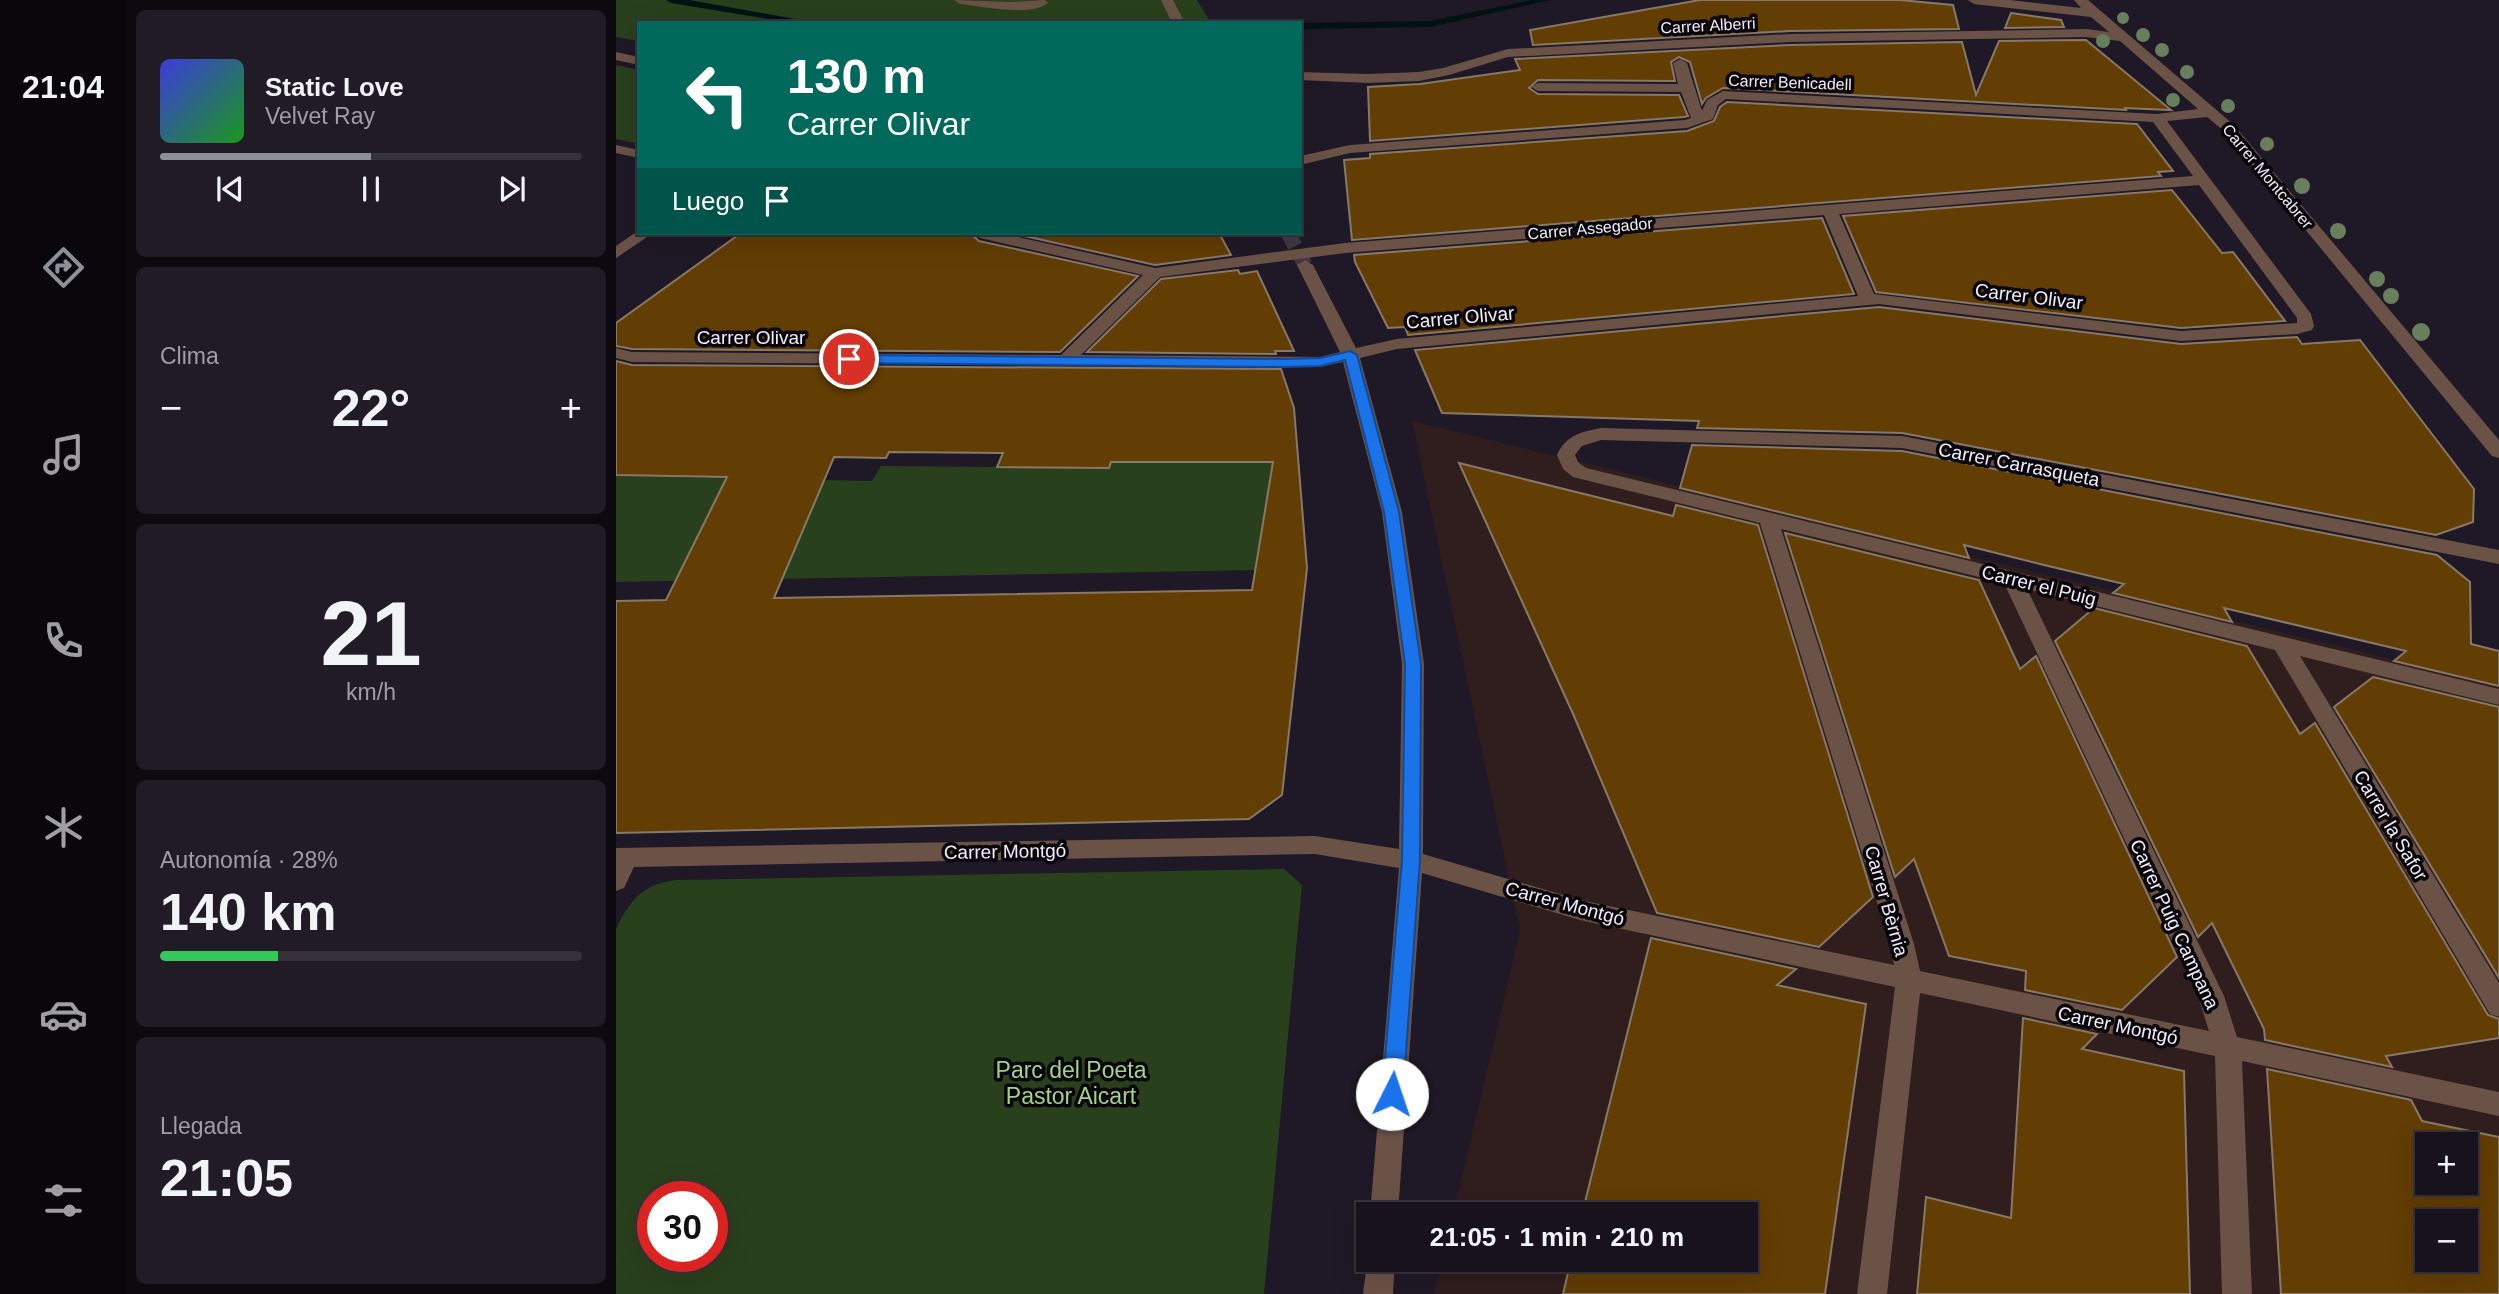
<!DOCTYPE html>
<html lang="es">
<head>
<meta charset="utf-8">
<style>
  body { margin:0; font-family:Arial,sans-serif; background:#201b25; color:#f1f3f6; height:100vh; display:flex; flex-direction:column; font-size:26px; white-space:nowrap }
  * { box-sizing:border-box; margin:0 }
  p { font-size:23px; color:#9e9ea3 }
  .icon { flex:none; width:38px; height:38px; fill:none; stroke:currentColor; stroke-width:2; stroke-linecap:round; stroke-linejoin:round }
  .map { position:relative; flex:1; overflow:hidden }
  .drawer { display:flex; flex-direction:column; gap:10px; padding:10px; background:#0d0a0f; width:490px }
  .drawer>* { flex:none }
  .top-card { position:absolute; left:21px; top:21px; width:665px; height:214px; border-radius:0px; box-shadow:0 7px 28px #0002,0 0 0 2px #36323b; background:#00695c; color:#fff; overflow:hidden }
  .controls { position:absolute; left:1799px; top:1132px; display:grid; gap:14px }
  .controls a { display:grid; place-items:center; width:63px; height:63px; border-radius:0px; background:#17121c; box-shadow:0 7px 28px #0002,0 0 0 2px #36323b; font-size:35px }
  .speed { position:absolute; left:21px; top:1181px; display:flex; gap:14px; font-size:35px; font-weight:700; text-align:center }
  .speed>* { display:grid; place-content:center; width:91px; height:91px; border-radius:50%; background:#17121c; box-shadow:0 7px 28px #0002,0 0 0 2px #36323b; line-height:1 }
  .speed .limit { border:10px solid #d22; background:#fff; color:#111 }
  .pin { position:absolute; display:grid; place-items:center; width:60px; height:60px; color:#fff; margin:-30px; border:4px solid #fff; border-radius:50%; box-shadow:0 2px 7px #0007 }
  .me { position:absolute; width:77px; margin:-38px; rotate:4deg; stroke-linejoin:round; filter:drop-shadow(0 0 5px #0008) }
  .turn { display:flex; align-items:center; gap:24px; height:147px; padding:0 35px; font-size:32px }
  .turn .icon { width:91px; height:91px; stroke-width:2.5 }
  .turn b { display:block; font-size:49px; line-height:60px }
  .then { display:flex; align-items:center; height:66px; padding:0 35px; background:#0003; gap:14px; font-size:26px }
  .big { font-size:52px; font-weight:800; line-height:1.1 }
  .drawer .tile { flex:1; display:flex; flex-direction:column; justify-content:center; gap:10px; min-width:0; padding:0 24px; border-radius:10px; background:#201b25 }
  .drawer .dial { align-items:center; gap:0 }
  .dial b { font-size:91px; line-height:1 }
  .song { display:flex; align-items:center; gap:21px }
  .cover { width:84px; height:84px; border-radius:10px; background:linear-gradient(135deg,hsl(240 70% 55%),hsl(120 70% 35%)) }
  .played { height:7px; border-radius:4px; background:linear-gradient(90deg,#8c9099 50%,#36323b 50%) }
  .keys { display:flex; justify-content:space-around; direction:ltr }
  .heat { display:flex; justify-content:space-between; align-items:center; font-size:38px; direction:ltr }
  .charge { height:10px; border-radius:5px; background:linear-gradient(90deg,#34c759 28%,#36323b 0) }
  .trip { position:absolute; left:740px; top:1202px; width:402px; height:70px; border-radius:0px; background:#17121c; box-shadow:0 7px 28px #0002,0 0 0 2px #36323b; font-weight:800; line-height:70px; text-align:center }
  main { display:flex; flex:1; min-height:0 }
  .dock { display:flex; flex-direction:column; width:126px; justify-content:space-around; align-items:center; background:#09070b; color:#9e9ea3 }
  .dock .icon { width:49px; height:49px }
  .dock .current { color:#8c9099 }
  .dock b { font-size:32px; color:#f1f3f6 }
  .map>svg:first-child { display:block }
  .industrial { fill:#301d1e; fill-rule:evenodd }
  .green { fill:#29401c; fill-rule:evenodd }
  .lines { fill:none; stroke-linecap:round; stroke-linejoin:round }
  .stream { fill:#001214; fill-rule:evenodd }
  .building { fill:#623d04; stroke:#877968; stroke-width:2; fill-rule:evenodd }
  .minor-tunnel { stroke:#3e3845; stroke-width:15; stroke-dasharray:15 7; stroke-linecap:butt }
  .minor { fill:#6b5247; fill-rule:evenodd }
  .tree { fill:#677f5c }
  .route { fill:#1a73e8; stroke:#114b97; stroke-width:2 }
  .labels { text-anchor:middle; stroke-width:7; stroke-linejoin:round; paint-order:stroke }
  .far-street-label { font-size:16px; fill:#f1ecf7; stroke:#08050b }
  .street-label { font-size:19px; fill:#f1ecf7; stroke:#08050b }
  .near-park-label { font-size:23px; fill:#a2d388; stroke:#08050b }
</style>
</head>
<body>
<main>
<nav class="dock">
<b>21:04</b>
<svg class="icon current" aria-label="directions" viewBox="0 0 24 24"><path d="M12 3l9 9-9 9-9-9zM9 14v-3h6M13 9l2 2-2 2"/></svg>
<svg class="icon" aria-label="music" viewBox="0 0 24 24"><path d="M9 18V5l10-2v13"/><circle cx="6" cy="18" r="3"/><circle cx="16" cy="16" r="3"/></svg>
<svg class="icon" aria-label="phone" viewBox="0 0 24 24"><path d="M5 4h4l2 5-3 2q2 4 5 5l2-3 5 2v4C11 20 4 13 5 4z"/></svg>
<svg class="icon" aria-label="climate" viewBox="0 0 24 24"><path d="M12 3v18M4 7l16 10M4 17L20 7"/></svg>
<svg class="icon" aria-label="car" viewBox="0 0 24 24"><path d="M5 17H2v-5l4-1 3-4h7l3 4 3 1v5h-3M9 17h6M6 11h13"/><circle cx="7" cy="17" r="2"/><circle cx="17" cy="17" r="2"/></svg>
<svg class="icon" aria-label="filters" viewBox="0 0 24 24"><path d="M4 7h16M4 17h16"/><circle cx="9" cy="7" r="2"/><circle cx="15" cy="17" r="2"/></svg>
</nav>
<section class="drawer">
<div class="tile">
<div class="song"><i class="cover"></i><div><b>Static Love</b><p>Velvet Ray</p></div></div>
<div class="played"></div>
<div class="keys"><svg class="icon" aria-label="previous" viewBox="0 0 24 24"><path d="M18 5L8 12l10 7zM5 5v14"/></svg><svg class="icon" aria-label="pause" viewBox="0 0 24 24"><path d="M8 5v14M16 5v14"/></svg><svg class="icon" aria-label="next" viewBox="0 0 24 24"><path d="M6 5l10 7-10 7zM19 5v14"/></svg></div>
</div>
<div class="tile"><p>Clima</p>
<div class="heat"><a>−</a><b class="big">22°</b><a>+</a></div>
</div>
<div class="tile dial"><b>21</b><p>km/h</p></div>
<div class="tile"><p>Autonomía · 28%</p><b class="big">140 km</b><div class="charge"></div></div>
<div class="tile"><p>Llegada</p><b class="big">21:05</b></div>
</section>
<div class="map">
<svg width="1883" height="1294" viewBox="0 0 1883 1294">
  <rect width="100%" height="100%" fill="#1f1826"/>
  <path class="industrial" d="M796,421L1883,685V1294H818L826,1260H1130V1214H837L904,931ZM1811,1144H1850V1183H1811ZM1811,1222H1850V1260H1811Z"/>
  <g class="green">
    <polygon points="0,0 581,0 595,23 23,23 23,41 0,37"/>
    <polygon points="0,65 23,70 23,144 0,139"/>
    <polygon points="682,461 691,569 0,582 0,476 256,481 265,466 492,468 495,462"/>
    <path d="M668,869L686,885L648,1294H0V929C13,900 29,883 61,880ZM37,1197H96V1256H37Z"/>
  </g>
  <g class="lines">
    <g class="stream">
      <polygon points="50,0 73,0 201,23 176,23 55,3"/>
      <polygon points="916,0 935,0 814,27 684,29 684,23 814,21"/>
    </g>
  </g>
  <g class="building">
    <polygon points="1084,0 1284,0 1337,5 1343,29 1174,31 917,45 914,30"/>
    <polygon points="1395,13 1445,20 1448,27 1389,28"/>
    <polygon points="1470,40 1555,110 1509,108 1510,110 1107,88 1090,98 1086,104 1074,62 1063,57 1055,62 1059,81 922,80 913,88 922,94 1063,95 1072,116 1068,117 754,141 752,87 804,84 904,70 899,59 1174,45 1346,42 1360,95 1383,41"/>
    <polygon points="1111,102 1521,124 1557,171 1542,172 1545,176 736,240 728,160 754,158 754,154 1071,131 1098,121 1104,107"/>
    <polygon points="1556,190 1606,253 1617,252 1669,321 1565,328 1260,292 1227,216"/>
    <polygon points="1206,218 1238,294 792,335 789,327 772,328 739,262 738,255"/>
    <polygon points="125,233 354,233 363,241 522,276 444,352 16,349 0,346 0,323"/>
    <polygon points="395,233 603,233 615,255 539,265"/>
    <polygon points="622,270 624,274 641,271 678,351 659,351 660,354 471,352 545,279"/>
    <polygon points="1263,307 1565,344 1681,337 1686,344 1744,340 1858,489 1857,522 1820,535 1286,433 1081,428 1083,421 826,413 799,350"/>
    <path d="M0,361L16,365L665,369L678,408L691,568L666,795L633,819L0,833V601L50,600L111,477L0,475ZM273,452L387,453L381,467L493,468L495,462H657L636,590L158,598L218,457L270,458Z"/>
    <polygon points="1076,445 1286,451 1821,555 1854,582 1855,644 1883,651 1883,686 1778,661 1790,651 1608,608 1616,622 1497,593 1508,584 1428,565 1348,545 1353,558 1064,488"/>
    <polygon points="843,463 1057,516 1060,505 1142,525 1257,897 1203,947 1041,913 958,716"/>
    <polygon points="1169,533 1363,580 1404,669 1420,656 1561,957 1506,1010 1409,990 1410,971 1333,956 1298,859 1279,877"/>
    <polygon points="1478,608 1631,646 1684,734 1699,723 1872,1015 1883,1019 1883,1038 1770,1056 1776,1067 1649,1040 1648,1029 1596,923 1582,937 1439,641"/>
    <polygon points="1757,677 1883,707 1883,978 1718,707"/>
    <polygon points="1035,938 1180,969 1161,985 1250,1004 1209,1294 947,1294 955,1260 1130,1260 1130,1214 966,1214"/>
    <polygon points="1407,1018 1481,1034 1466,1049 1568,1071 1574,1294 1301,1294 1310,1197 1395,1218"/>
    <path d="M1651,1069L1795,1100L1806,1121L1883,1137V1294H1665ZM1811,1144H1850V1183H1811ZM1811,1222H1850V1260H1811Z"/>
  </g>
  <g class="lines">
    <polyline class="minor-tunnel" points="672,233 689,265"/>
    <g class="minor">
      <path d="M338,0L394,2L429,0L432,3C415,17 366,6 344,4Z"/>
      <polygon points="545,0 557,0 569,23 556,23"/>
      <path d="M1352,0H1394L1465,8L1458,0H1472L1618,125L1883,440V458L1876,456L1608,131L1591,117L1551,121L1695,314L1698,326L1696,330L1681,334L1565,341L1263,304L781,349L744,358L786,512L808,664L807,854L964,900L1278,965L1274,944L1144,523L957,477L947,469L941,455C950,435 965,432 985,428L1286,436L1883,550V564L1286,448L985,440L966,446L959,455L962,462L970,468L1883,689V705L1684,656L1883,983V1017L1874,1014L1659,650L1411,589L1608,996L1621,1037L1883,1092V1116L1626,1061L1636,1294H1606L1599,1056L1304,993L1271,1294H1241L1279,987L964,920L806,873L782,1214H754L783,868L699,854L18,867L8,888L0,891V848L699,836L783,849L786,664L766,512L727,362L704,367L16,362L0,358V348L16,352L445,355L527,275L364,238L356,233H384L539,268L729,243L1577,176L1537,122L1110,99L1102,105L1097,119L1071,128L734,153L684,165V156L734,145L1069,120L1075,118L1065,92L922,91L915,87L922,83L1062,84L1057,63L1064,59L1071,63L1086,111L1091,100L1107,91L1541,114L1582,109L1504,41L1470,37L1174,42L892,57L833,75L803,81L752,83L684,80V72L752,74L803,72L827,68L892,49L1174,34L1470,29L1493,32L1475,17L1358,4ZM1583,185L1681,318V323L1565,331L1258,294L1223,214ZM1208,215L1242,296L781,339L740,348L697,265L689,260L681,265L724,352L704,357L465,355L544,277L729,253ZM1165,529L1388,583L1582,996L1593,1031L1304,971L1298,944Z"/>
      <polygon points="0,52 23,57 23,65 0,60"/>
      <polygon points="0,145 23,150 23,158 0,153"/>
      <polygon points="23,230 23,233 37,233 0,258 0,246"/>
      <polygon points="752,1256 752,1260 779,1260 777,1294 747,1294"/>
    </g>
  </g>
  <g class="tree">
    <circle cx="1507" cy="18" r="6"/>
    <circle cx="1527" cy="35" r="7"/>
    <circle cx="1487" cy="41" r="7"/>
    <circle cx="1546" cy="50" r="7"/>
    <circle cx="1571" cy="72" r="7"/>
    <circle cx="1557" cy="100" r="7"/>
    <circle cx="1612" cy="106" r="7"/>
    <circle cx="1651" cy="144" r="7"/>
    <circle cx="1686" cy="186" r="8"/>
    <circle cx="1722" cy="231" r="8"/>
    <circle cx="1761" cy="279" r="8"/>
    <circle cx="1775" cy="296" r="8"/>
    <circle cx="1805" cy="332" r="9"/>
  </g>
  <polygon class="route" points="734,351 741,355 783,512 805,664 804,860 787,1094 784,1101 776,1104 769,1101 766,1094 786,860 789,664 768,512 729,360 704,366 669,367 233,363 227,359 233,355 669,359 704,358"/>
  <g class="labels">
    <g class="far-street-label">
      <text transform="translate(1092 25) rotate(-3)" y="6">Carrer Alberri</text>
      <text transform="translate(1174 82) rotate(2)" y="6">Carrer Benicadell</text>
      <text transform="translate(1652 176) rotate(50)" y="6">Carrer Montcabrer</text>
      <text transform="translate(974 228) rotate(-5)" y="6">Carrer Assegador</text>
    </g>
    <g class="street-label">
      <text transform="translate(1413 296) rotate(7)" y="7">Carrer Olivar</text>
      <text transform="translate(844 317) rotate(-5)" y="7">Carrer Olivar</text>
      <text x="135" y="344">Carrer Olivar</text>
      <text transform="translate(1403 464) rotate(11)" y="7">Carrer Carrasqueta</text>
      <text transform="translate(1423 585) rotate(14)" y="7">Carrer el Puig</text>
      <text transform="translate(1775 825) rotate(59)" y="7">Carrer la Safor</text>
      <text transform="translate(389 851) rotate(-1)" y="7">Carrer Montgó</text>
      <text transform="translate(1271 901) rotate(74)" y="7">Carrer Bèrnia</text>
      <text transform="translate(949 903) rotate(15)" y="7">Carrer Montgó</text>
      <text transform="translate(1559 924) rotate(65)" y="7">Carrer Puig Campana</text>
      <text transform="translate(1502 1025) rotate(12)" y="7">Carrer Montgó</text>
    </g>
    <g class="near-park-label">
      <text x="455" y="1078">Parc del Poeta<tspan x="455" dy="26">Pastor Aicart</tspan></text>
    </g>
  </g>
</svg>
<div class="controls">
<a>+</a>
<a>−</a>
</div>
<div class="speed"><div class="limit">30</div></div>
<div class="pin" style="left:233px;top:359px;background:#d93025"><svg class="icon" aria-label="arrive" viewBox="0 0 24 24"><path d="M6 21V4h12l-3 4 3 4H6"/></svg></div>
<svg class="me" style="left:776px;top:1094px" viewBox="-20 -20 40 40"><circle r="19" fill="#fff"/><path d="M0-13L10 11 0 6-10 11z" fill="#1a73e8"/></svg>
<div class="trip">21:05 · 1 min · 210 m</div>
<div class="top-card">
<div class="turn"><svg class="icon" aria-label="left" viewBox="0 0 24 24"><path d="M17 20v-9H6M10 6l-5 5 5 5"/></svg><div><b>130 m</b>Carrer Olivar</div></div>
<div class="then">Luego<svg class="icon" aria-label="arrive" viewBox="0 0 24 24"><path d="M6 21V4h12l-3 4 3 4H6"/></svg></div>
</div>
</div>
</main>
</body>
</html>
